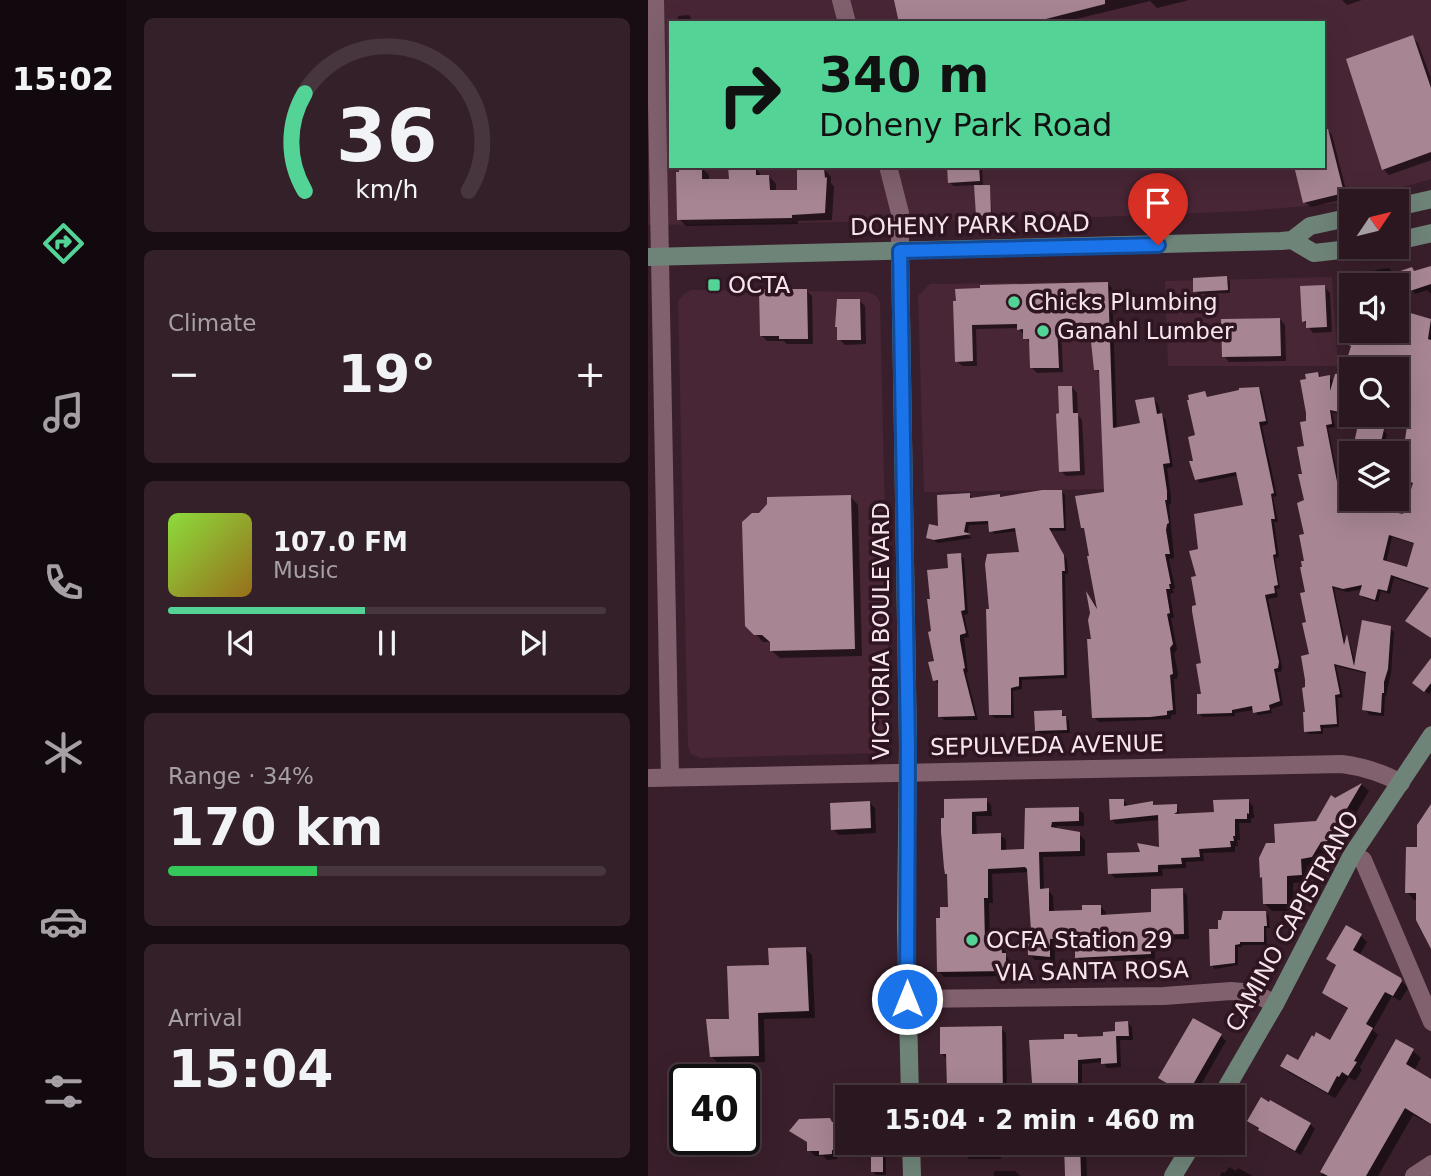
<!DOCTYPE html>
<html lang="en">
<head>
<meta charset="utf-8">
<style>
  body { margin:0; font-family:"DejaVu Sans",sans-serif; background:#332029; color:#f1f3f6; height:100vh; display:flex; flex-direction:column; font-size:26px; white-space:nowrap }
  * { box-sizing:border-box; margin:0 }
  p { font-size:23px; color:#a69fa5 }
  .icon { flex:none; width:38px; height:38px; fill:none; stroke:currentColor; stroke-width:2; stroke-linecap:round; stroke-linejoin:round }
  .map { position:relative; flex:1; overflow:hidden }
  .drawer { display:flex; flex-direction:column; gap:18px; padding:18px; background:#180d12; width:522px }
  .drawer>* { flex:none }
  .guide { position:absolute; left:21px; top:21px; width:656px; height:147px; border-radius:0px; box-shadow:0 7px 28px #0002,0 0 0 2px #47363e; background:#53d396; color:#111; overflow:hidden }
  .needle { width:46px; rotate:55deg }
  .fabs { position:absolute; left:691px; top:189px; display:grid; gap:14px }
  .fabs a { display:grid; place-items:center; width:70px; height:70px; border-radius:0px; background:#2b1720; box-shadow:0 7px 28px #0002,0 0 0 2px #47363e; font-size:35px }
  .speed { position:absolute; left:21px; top:1064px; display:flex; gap:14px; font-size:35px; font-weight:700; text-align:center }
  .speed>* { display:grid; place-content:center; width:91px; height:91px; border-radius:50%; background:#2b1720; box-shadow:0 7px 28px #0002,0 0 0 2px #47363e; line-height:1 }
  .speed .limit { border:4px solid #111; border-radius:10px; background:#fff; color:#111 }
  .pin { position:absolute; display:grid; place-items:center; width:60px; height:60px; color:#fff; margin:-72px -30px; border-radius:50% 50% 50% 0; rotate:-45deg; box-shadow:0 0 7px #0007 }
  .pin .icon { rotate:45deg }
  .me { position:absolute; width:77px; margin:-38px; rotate:0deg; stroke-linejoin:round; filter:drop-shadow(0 0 5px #0008) }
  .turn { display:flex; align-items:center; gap:24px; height:147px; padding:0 35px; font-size:32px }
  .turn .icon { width:91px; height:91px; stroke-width:2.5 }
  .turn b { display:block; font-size:49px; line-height:60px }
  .big { font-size:52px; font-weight:600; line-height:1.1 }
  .drawer .card { flex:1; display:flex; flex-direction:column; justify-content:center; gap:10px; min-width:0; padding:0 24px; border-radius:10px; background:#332029 }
  .drawer .dial { align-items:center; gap:0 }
  .dial svg { height:182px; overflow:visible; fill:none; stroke:#47363e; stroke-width:7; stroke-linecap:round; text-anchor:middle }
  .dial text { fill:#f1f3f6; stroke:none }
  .song { display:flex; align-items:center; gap:21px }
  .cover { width:84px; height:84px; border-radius:10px; background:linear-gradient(135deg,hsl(90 70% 55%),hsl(40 70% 35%)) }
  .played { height:7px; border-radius:4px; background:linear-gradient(90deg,#53d396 45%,#47363e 45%) }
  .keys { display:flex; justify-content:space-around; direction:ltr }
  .heat { display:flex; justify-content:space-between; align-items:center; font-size:38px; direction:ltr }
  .charge { height:10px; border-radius:5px; background:linear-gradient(90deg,#34c759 34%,#47363e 0) }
  .trip { position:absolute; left:187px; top:1085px; width:410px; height:70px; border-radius:0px; background:#2b1720; box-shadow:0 7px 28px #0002,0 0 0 2px #47363e; font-weight:600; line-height:70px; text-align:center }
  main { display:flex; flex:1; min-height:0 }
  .menu { display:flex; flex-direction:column; width:126px; justify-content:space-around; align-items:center; background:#11090d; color:#a69fa5 }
  .menu .icon { width:49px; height:49px }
  .menu .on { color:#53d396 }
  .menu b { font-size:32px; color:#f1f3f6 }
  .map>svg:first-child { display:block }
  .built { fill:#482636; fill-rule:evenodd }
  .shadow { fill:#0007; fill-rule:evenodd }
  .building { fill:#a78593; fill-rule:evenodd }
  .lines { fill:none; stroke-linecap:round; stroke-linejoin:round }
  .street { stroke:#81616e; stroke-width:18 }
  .secondary { stroke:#6f8479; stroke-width:18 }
  .route-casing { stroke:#114b97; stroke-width:18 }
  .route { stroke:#1a73e8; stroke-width:12 }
  .poi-dot { fill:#53d396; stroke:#2f1521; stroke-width:2.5 }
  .labels { text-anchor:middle; stroke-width:7; stroke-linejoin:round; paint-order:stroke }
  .street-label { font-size:23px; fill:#f7e5ec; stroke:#2f1521 }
  .poi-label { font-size:23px; fill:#f7e5ec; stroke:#2f1521; text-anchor:start }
</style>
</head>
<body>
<main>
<nav class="menu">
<b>15:02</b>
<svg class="icon on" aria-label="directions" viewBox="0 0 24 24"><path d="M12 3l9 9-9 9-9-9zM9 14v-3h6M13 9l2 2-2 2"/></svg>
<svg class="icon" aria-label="music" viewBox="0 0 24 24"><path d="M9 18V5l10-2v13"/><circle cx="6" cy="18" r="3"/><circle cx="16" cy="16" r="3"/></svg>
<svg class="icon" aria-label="phone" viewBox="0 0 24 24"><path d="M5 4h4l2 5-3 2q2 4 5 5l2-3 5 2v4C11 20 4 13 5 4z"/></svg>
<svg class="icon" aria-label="climate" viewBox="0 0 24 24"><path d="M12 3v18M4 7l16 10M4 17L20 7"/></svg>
<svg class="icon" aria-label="car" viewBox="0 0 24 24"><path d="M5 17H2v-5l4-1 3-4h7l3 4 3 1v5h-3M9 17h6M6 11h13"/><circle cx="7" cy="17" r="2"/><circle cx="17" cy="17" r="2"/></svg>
<svg class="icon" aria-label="filters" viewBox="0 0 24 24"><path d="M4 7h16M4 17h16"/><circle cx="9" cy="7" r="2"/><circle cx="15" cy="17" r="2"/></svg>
</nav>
<section class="drawer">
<div class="card dial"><svg viewBox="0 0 100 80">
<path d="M14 69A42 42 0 1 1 86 69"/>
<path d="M14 69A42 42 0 0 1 14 26" stroke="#53d396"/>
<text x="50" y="56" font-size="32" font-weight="700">36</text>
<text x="50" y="72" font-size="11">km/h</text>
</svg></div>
<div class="card"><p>Climate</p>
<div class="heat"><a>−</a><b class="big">19°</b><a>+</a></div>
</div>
<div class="card">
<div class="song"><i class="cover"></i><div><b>107.0 FM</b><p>Music</p></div></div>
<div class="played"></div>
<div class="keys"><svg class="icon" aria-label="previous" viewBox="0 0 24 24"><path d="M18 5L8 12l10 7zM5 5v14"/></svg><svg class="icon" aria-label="pause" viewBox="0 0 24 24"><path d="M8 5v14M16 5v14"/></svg><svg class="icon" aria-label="next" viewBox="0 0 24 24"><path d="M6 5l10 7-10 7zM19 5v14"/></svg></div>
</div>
<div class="card"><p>Range · 34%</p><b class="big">170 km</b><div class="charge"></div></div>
<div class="card"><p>Arrival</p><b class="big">15:04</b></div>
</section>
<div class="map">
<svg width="784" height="1176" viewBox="0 0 784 1176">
  <rect width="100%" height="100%" fill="#391f2b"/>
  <g class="built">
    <path d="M0,0H783V179L703,202L599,211L400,219L0,225ZM23,23H676V166H23Z"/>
    <polygon points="684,277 690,366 520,366 517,281"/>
    <polygon points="460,282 467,489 276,492 270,296 282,284"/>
    <polygon points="43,290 220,292 228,296 232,302 242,739 236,748 229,753 52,758 43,754 40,746 30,301 36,294"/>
  </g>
  <g class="shadow">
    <polygon points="247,0 541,0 509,8 502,1 412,23 253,23"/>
    <polygon points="694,0 714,0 699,5"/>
    <polygon points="41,15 45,22 56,23 29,23 30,16"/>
    <polygon points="764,37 770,43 784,81 784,160 741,175 735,169"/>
    <polygon points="679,129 684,135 700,198 663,207 657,202 676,166 676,130"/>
    <polygon points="107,166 114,177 121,176 128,184 128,192 151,192 176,169 183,177 183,184 186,186 184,220 150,221 150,224 38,226 31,219 53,167 61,175 61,181 82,180"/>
    <polygon points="301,166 334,166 335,187 342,188 344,216 329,215 328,185 306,186 302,183"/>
    <polygon points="741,268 746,275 784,268 784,295 779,290 767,294 765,291 749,297 749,285 733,285 727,270"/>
    <polygon points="578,278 582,281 582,293 551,294 547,291"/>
    <polygon points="459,283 464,288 469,429 494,425 506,399 510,404 513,415 518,420 525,467 519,468 523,497 523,504 521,505 526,558 521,559 527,588 525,589 526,593 522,594 526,618 523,618 529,649 526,654 530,673 529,679 526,679 528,714 523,715 523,719 451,722 446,717 443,613 441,596 452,612 438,531 435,527 458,493 453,375 448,369 444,327 413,328 415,372 389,373 384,368 382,343 370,328 328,329 329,366 314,366 309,361 306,303"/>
    <polygon points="677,287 682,293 684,332 665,333 656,321"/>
    <polygon points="159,291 164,296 165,344 139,344 135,341 119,341 113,335"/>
    <polygon points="211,300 217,306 218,344 197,345 191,339"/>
    <path d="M761,314L784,321V590L746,578L742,594L733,591L730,602L716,598L713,594L715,589L699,592L686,588L698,645L700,637L708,665L742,628L746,632L743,673L738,696H737L736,716L722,715L716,709L720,674L688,666L695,697L690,698L691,727L675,728V734H661L658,731L659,688L663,655L656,475L660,422L670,373L673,377H681L686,382L697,374L704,348L700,344L704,331H733L723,369H704V415H740L736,431L739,434L736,446L739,450L738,453H704L713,419L684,412L687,427L680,428L694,497L704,457V499H737L733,512L756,516L766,484L749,479V468L756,470L763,444L758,440L764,406L749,402V369H743L757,319ZM744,537L767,544L760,569L738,563Z"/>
    <polygon points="632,319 637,325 638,361 581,362 576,356"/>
    <polygon points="424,387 429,393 430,415 434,420 437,475 418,476 413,471"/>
    <polygon points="610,388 614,392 620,424 614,426 629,496 625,497 630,522 626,522 631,557 627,558 632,588 628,589 630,597 620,599 634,667 633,672 629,672 635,705 623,709 624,713 610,715 606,710 587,713 587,716 555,717 551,713 556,696 550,606 552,550 597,506 591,475 552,483 549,479 547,462 549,437 557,393 561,399"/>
    <polygon points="414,492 417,495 418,531 402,531 419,560 420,574 417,574 419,678 374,680 374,689 365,691 366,718 347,718 343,715 343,611 373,553 370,531 346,534 342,524 321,525 319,535 324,538 290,543 280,538 292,528 321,495 325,498 351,495 354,498"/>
    <polygon points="203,497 210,505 214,656 132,658 124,651 124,642 115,642 99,625"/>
    <polygon points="312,555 316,559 320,614 316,615 321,637 316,638 320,672 318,673 330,720 296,720 292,716 291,685 287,680 288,662 284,600"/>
    <polygon points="784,661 784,691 781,694 766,683"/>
    <polygon points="413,712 421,721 422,733 392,734 388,731"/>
    <polygon points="714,785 721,791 687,848 680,848 671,864 659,866 660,882 645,883 646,911 624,911 617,904 616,879 614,877 629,844 669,823 687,800"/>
    <polygon points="338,800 343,805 344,816 328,816 329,836 352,835 358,840 358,852 378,851 379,810 430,809 436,814 436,826 409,826 408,830 431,834 437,840 437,856 395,857 396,890 400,890 405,896 406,912 436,912 452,906 458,912 458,916 505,913 534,890 539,895 541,939 507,940 507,959 435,963 429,957 429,943 407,944 407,961 387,960 381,954 385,932 381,872 344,874 345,903 341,903 342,944 353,946 358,951 358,956 362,961 363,976 296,977 291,972 294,919 302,908 301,875 295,832"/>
    <polygon points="475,800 480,805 504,803 508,807 528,806 533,815 567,814 600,801 605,806 606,818 603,818 603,823 591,823 592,840 589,840 590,846 587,846 587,852 555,853 556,861 538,862 538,868 514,869 515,876 467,878 462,873 494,853 513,849 512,820 468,824 463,819"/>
    <polygon points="222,803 227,808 228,833 191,835 185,829"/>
    <polygon points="784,806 784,944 770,900 766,900 759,892 771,849 771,825"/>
    <polygon points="618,913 621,916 622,928 618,928 619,945 594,945 594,947 590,947 590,965 567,969 564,965"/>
    <polygon points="713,936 719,942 711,956 752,979 760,988 752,1001 744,996 725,1030 730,1035 712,1067 714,1070 707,1081 701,1077 687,1098 640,1072 634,1065 651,1062 682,1042 701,1010 676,993 689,966 680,959"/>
    <polygon points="157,948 164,955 167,1018 116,1019 117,1062 71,1064 64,1057 82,1020 123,966"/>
    <polygon points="480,1023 484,1027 485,1040 472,1040 473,1067 459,1068 455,1062 434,1064 434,1093 412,1093 412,1097 386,1097 383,1041 418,1040 429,1036 432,1039 456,1038 469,1033"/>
    <polygon points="353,1028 358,1033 359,1097 362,1097 303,1097 303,1090 301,1087 300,1060 294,1054"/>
    <polygon points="573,1036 578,1041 546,1097 518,1083 512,1077"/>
    <polygon points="749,1041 765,1051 773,1058 766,1071 784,1081 784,1125 765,1115 730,1176 673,1176"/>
    <polygon points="601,1121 662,1124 667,1129 653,1155 617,1135"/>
    <polygon points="144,1131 200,1143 214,1143 214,1155 189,1155 189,1159 179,1160 175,1156 167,1156 161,1150 161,1143"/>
    <polygon points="306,1143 353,1143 353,1159 321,1159 316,1154 315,1144"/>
    <polygon points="418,1143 522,1143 522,1147 438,1148 439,1176 419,1176"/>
    <polygon points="235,1145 238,1149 238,1175 228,1175 225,1171"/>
    <polygon points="581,1167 588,1171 590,1168 605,1176 572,1176 574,1172 577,1173"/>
    <polygon points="346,1171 367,1171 372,1176 346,1176"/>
  </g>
  <g class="building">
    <polygon points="246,0 457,0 457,4 382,23 251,23"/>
    <polygon points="765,35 783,88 783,152 734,170 698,59"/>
    <polygon points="676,129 680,129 696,193 655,203 646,166 676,166"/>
    <polygon points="31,166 54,166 54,179 81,179 80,166 108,166 108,175 121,175 122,190 149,190 149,168 176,168 177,178 179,177 177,213 144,215 144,218 29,220 28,172 31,172"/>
    <polygon points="299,166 331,166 332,181 300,183"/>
    <polygon points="326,185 342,185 343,215 328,216"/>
    <polygon points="783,266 783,284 762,291 763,288 749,293 749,285 717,285 717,283 764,267 766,271"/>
    <polygon points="579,276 580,290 545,292 545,278"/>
    <polygon points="460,282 465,428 492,423 487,400 506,397 509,414 514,413 522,463 515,464 519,491 519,500 517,500 521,523 519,524 518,530 522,554 517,554 523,584 521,584 522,589 518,589 522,613 519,614 525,644 522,648 525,674 522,675 525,710 519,711 519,715 502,717 444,718 439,639 443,639 440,620 442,613 438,591 449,609 439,556 441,556 436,528 433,528 427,496 456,492 451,370 446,370 441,323 409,324 411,368 382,368 381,339 375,339 375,329 369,330 369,324 324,325 325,361 307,362 305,301 308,301 307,289 332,288 332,285"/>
    <polygon points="677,285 679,327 658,328 658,321 654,322 652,286"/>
    <polygon points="111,289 159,289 160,339 131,339 131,336 112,336"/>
    <polygon points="189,299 212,299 213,340 189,340 189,327 187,327"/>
    <path d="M759,312L783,319L780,339L783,340V638L757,621L781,588L743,575L739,591L730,589L727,600L711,595L714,585L695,589L684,586L696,645L699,634L706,666L714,620L743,626L740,669L736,682V693H734L733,713L714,710L718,672L686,664L692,694L687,695L689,724L672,725L673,731L656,732L655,712H657L654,688L657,687V680L653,656L661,654L654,623L658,622L652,593L657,592L652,567H654L653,561H656L651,535L656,534L649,503L656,500L650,474H654L649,447L656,446L652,422L658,421V413L652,380L658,379L657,374L670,372L671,377L682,375V391L687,374L704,371V415L682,410L684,424L678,425L692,497L699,469H704V504L755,514L765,483L757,480L762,463L756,461L762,442L757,440L762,404L755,402L759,384L753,382L758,369H696L703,346L698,344L703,331H737L751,334L756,317H758ZM741,535L766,543L759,567L735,560Z"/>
    <polygon points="632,318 633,356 574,357 573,319"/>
    <polygon points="410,386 424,386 425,413 430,413 432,471 411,472 408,414 411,413"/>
    <polygon points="611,387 618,421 611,422 626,493 623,494 627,519 623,519 628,554 625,555 630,585 626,586 627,593 617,595 631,662 630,668 626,669 632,701 621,705 622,710 605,713 604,706 584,710 584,713 549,714 549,694 553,694 548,664 553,663 544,611 544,606 548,605 543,577 548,576 541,551 550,549 546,514 595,505 588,472 547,480 541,461 545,461 540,437 547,435 539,400 541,400 540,395 557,391 559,397 591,390 591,388"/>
    <polygon points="712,415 736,415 733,428 736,429 731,451 725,449 724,453 704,453"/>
    <polygon points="394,490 414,490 416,528 401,528 416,555 417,571 414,571 416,675 371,677 371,686 363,688 363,715 341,715 338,609 341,609 337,564 339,554 371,552 367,528 341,532 340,521 318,522 316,532 323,534 286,540 278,538 281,524 290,526 289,495 322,493 322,498 352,494 352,497"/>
    <polygon points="203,495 207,649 122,651 122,642 114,635 106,635 97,626 94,522 104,513 111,513 119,504 119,497"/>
    <polygon points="313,553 317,610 313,611 318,633 312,635 312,640 317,668 315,669 327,716 290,717 290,680 285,681 280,662 286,661 280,632 283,631 279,599 282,599 279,570 300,568 299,554"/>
    <polygon points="783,658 783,683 776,692 764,683"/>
    <polygon points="414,710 414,716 418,716 419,730 387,731 386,711"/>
    <polygon points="714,783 680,841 673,842 664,857 653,859 654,875 639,876 639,904 615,904 614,877 612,878 611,858 618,843 627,843 626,824 668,821 683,795 687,798"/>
    <polygon points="339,798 339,811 324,812 324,834 353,833 353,850 376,849 377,808 431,807 431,821 404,822 403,827 432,832 432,851 391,852 392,889 401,888 401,911 434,910 434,905 453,905 453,915 503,912 503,889 535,888 536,934 502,935 503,954 427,958 427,939 402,939 402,957 380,955 379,931 383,931 379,869 377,867 340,869 340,898 336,898 337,942 353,944 354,953 358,953 358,971 289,972 288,918 292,918 292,907 300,907 299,874 297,874 296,868 293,832 293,818 296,818 296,799"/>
    <polygon points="461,799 476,799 476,806 505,801 505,805 529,804 529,812 526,814 566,812 565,800 601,799 601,814 599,813 599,819 587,819 587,836 585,836 586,841 582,841 583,847 551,849 552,857 533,858 534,864 510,865 510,872 460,874 459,853 492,852 489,843 511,847 510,815 462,820"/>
    <polygon points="222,801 223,828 183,830 182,803"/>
    <polygon points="783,804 783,949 768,920 768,893 757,893 758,847 769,847 769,825"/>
    <polygon points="575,911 618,911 619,926 616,926 616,942 592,942 592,944 587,945 587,963 562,966 561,929 570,929 570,920 573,920"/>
    <polygon points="698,925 714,934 705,950 753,978 754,981 745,996 737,992 718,1024 725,1028 706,1061 709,1062 700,1076 694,1072 691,1077 689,1076 680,1093 632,1066 639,1054 650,1060 664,1035 666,1037 668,1032 682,1040 700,1008 674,993 688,965 678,959"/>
    <polygon points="158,947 161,1011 110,1013 111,1056 62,1057 58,1019 81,1019 79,966 121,965 120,948"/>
    <polygon points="545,1018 574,1034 539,1095 510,1078"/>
    <polygon points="480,1021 481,1036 468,1036 469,1063 453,1064 453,1058 430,1060 430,1089 408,1090 409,1097 385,1097 381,1040 416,1039 416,1034 429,1034 430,1037 455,1036 455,1032 467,1031 467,1022"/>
    <polygon points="354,1026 355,1097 302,1097 302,1088 299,1088 298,1054 292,1054 292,1027"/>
    <polygon points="748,1039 766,1049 758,1064 783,1079 783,1124 757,1108 718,1176 680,1176 672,1172"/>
    <polygon points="613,1097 621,1102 622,1100 663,1123 647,1151 610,1130 611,1128 599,1121"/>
    <polygon points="182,1118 184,1122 200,1122 200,1150 184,1150 184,1154 171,1155 171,1151 159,1151 159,1142 141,1131 151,1119"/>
    <rect x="223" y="1143" width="12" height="29"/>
    <polygon points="313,1143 348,1143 348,1154 314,1155"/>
    <polygon points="416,1143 432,1143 433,1176 417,1176"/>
  </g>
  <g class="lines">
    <g class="street">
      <polyline points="7,0 22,777"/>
      <polyline points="193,0 199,23"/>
      <polyline points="240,166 252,213 252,251"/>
      <path d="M0,778L694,764C716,767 733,772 753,783"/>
      <polyline points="704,855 715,860 784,1022"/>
      <polyline points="259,999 516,996 583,991 606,993 627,1004"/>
      <polyline points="766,1176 784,1164"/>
    </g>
    <g class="secondary">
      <polyline points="749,207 784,199"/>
      <polyline points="644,240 666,253 719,247"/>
      <polyline points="749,241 784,233"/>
      <polyline points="252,251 260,745 258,927 262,1097"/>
      <polyline points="0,257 633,241 644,240 662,226 704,217"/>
      <polyline points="573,1097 627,1004 704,855 784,735"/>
      <polyline points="263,1143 264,1176"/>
      <polyline points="525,1176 545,1143"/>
    </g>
  </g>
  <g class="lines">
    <g class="route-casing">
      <polyline id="route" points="259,999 260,746 252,251 510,245"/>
    </g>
    <use href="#route" class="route"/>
  </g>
  <g class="poi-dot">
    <rect x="59" y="278" width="14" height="14" rx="3.5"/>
    <circle cx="366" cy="302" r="7"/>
    <circle cx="395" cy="331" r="7"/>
    <circle cx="324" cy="940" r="7"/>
  </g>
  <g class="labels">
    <g class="street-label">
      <text transform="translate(322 225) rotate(-1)" y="8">DOHENY PARK ROAD</text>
      <text transform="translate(233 631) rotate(-90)" y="8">VICTORIA BOULEVARD</text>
      <text transform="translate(399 745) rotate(-1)" y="8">SEPULVEDA AVENUE</text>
      <text transform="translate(644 921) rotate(-61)" y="8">CAMINO CAPISTRANO</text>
      <text transform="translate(444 971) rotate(-1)" y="8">VIA SANTA ROSA</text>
    </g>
    <g class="poi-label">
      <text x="80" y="293">OCTA</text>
      <text x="380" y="310">Chicks Plumbing</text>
      <text x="409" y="339">Ganahl Lumber</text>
      <text x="338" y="948">OCFA Station 29</text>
    </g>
  </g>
</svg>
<div class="fabs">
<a><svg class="needle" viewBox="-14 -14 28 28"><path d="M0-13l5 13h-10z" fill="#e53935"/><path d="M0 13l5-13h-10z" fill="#a69fa5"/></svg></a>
<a><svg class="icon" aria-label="sound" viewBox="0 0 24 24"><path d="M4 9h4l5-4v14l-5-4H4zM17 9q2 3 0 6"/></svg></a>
<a><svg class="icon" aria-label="search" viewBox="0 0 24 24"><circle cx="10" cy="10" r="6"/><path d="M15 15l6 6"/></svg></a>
<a><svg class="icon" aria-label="layers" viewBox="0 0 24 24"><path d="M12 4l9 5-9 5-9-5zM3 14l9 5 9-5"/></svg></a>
</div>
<div class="speed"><div class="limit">40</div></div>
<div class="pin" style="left:510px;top:245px;background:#d93025"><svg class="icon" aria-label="arrive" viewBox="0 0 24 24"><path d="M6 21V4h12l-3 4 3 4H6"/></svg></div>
<svg class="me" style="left:259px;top:999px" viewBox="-20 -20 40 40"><circle r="17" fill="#1a73e8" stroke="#fff" stroke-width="3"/><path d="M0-11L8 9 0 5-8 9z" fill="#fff"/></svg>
<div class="trip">15:04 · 2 min · 460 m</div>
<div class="guide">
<div class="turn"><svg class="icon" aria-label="right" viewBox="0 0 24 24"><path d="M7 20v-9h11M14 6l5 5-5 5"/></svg><div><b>340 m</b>Doheny Park Road</div></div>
</div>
</div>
</main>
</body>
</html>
